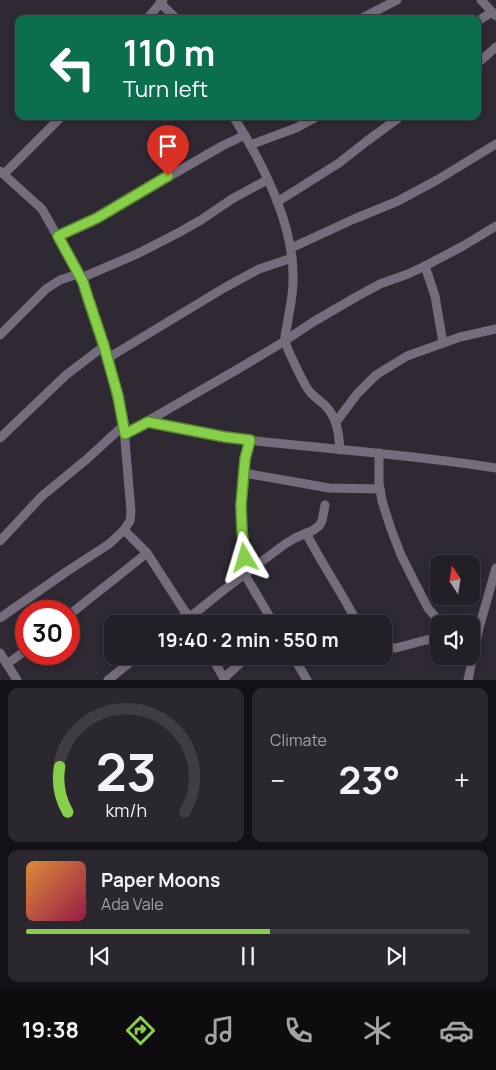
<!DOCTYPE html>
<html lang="en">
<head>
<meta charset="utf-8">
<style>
  body { margin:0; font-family:Manrope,sans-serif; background:#2a272e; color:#f1f3f6; height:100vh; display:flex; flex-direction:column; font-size:19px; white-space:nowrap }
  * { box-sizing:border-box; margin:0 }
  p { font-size:16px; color:#a2a2a7 }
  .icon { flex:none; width:28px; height:28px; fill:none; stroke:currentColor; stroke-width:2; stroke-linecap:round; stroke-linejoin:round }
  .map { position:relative; height:680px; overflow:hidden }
  .panel { display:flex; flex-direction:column; gap:8px; padding:8px; background:#131115; flex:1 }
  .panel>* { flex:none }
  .banner { position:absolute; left:15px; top:15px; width:466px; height:105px; border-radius:10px; box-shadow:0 2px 8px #0003,0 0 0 1px #3f3d43; background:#0b6e4f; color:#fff; overflow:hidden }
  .needle { width:32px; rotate:348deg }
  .tools { position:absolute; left:430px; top:555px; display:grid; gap:10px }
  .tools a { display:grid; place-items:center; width:50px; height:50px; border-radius:10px; background:#221f26; box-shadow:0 2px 8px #0003,0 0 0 1px #3f3d43; font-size:25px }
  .speed { position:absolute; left:15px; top:600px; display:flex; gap:10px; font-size:25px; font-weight:700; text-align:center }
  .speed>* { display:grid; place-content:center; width:65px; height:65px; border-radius:50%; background:#221f26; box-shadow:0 2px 8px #0003,0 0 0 1px #3f3d43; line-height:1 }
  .speed .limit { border:8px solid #d22; background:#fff; color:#111 }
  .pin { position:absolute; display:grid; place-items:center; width:42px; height:42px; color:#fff; margin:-51px -21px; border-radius:50% 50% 50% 0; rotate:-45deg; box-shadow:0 0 5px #0007 }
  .pin .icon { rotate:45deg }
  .me { position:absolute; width:55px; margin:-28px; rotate:353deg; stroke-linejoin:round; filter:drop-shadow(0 0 4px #0008) }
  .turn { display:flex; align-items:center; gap:18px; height:105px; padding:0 25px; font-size:22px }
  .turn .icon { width:65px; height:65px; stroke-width:2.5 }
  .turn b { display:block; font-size:35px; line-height:42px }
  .big { font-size:38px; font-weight:700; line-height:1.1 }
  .panel .card { flex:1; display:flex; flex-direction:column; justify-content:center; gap:8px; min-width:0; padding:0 18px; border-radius:10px; background:#2a272e }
  .panel .dial { align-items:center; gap:0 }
  .dial svg { height:130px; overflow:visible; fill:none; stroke:#3f3d43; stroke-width:7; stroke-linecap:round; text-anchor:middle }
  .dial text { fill:#f1f3f6; stroke:none }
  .song { display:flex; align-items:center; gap:15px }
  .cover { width:60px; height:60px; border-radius:8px; background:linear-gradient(135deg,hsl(30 70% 55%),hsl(340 70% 35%)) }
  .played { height:5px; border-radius:2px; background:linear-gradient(90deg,#88cf49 55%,#3f3d43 55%) }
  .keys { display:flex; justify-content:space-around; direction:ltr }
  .heat { display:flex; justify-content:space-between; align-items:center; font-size:28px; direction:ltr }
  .panel .tiles { flex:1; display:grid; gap:8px; grid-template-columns:1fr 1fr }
  .card:last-child { grid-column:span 2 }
  .trip { position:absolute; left:104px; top:615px; width:288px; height:50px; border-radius:10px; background:#221f26; box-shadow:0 2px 8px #0003,0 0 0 1px #3f3d43; font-weight:700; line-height:50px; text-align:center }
  .tab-bar { display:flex; height:80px; justify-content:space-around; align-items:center; background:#0e0c0f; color:#a2a2a7 }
  .tab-bar .icon { width:35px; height:35px }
  .tab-bar .active { color:#88cf49 }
  .tab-bar b { font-size:22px; color:#f1f3f6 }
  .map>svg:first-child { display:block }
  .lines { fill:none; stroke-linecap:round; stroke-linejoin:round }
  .minor { stroke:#756c7e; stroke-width:9 }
  .route-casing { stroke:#58872f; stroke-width:12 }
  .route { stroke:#88cf49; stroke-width:9 }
</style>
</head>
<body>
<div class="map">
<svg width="496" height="680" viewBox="0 0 496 680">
  <rect width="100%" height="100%" fill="#2e2933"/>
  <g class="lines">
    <g class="minor">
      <polyline points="481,0 496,16"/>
      <polyline points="160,3 177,19"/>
      <polyline points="147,19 163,0"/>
      <polyline points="360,19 397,0"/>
      <polyline points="478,21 492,12"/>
      <polyline points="478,63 496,47"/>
      <path d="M233,116C262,162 295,226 293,281C293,296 289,312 287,326C286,331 284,337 285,341C287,349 305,387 310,392C317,400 326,404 331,413C338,424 339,437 340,450"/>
      <polyline points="250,145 296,128 318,116"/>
      <polyline points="0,171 42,209 83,282 104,346 121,414 124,429 131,511 130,521 124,530 109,544 66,572 0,618"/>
      <polyline points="4,174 62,116"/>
      <polyline points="277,202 339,163 367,141 401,116"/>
      <polyline points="58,236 97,218 222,146 245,135"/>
      <polyline points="291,248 354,219 398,201 437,180 496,144"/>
      <polyline points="425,266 435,296 443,343"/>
      <polyline points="81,278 139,253 178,233 201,220 232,199 267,180"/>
      <polyline points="0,335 46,289 60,280 78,274"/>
      <polyline points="108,358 224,288 259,269 292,258"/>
      <path d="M148,422C178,428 208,435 238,439C324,449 410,454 496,468"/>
      <polyline points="336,422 357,394 376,375 407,356 460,337 496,329"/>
      <polyline points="125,434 238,369 280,344 313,322 356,297 380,284 408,274 425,266 463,246 496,226"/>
      <polyline points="0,438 66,375 104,346"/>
      <polyline points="379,453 379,483 382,501 391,529 401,555 415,583 428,608 441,624"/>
      <polyline points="244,473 329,488 380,489"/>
      <polyline points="124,530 147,553 193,624"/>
      <path d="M306,533C322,564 342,593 358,624"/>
      <polyline points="0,541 42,496 87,459 124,425"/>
      <path d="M248,572C239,528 239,483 250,440"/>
      <polyline points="245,575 274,624"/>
      <polyline points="69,615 147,553"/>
      <polyline points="190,617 225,589 285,544 295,538 312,531 319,526 322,521 325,505"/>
      <polyline points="175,624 187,613"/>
      <polyline points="382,647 396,648 426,640 439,638"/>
      <polyline points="0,653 17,680"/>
      <polyline points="211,656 225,680"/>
      <polyline points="293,656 307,680"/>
      <polyline points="7,664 26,650"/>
      <polyline points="224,678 248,656"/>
      <polyline points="108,680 138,656"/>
      <polyline points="468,680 479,628 496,568"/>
    </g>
  </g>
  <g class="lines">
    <g class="route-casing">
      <polyline id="route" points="168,176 97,218 58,236 83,282 88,298 104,346 118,396 125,434 148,422 225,437 250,440 245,459 241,505 242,531 245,558"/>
    </g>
    <use href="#route" class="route"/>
  </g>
</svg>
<div class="tools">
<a><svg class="needle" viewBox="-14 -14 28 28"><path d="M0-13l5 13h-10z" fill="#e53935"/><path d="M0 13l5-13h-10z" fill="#a2a2a7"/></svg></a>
<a><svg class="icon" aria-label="sound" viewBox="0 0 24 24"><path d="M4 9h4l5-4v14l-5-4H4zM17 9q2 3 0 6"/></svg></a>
</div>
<div class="speed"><div class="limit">30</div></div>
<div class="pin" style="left:168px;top:176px;background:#d93025"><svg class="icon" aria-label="arrive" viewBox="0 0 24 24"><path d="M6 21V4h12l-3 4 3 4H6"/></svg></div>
<svg class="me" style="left:245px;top:558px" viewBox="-20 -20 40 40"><path d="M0-17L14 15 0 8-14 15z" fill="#88cf49" stroke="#fff" stroke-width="4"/></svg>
<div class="trip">19:40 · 2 min · 550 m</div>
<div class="banner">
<div class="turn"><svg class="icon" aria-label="left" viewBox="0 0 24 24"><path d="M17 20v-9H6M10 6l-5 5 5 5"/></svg><div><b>110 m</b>Turn left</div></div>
</div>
</div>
<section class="panel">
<div class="tiles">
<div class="card dial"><svg viewBox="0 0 100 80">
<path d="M14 69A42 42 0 1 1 86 69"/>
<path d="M14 69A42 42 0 0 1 9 41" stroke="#88cf49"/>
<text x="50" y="56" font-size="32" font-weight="700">23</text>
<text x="50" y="72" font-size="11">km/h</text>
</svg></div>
<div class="card"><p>Climate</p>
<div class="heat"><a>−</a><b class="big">23°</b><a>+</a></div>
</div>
<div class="card">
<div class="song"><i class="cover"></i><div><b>Paper Moons</b><p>Ada Vale</p></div></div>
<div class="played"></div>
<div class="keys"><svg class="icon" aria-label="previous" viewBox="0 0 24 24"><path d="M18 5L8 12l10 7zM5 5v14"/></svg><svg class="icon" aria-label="pause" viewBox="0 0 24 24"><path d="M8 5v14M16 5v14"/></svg><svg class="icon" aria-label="next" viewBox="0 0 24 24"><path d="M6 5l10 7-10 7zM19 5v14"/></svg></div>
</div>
</div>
</section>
<nav class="tab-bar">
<b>19:38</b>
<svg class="icon active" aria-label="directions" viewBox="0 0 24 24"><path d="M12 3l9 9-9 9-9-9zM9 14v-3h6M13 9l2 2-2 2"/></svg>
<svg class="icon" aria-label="music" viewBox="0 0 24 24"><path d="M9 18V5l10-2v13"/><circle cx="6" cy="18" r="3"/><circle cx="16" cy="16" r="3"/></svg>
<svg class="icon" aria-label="phone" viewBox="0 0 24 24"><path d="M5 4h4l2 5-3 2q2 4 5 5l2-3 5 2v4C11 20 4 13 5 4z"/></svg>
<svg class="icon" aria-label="climate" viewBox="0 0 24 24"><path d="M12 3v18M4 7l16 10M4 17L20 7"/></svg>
<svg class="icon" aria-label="car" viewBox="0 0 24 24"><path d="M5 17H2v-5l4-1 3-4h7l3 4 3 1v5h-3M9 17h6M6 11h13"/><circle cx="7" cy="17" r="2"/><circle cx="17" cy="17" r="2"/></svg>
</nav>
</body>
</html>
